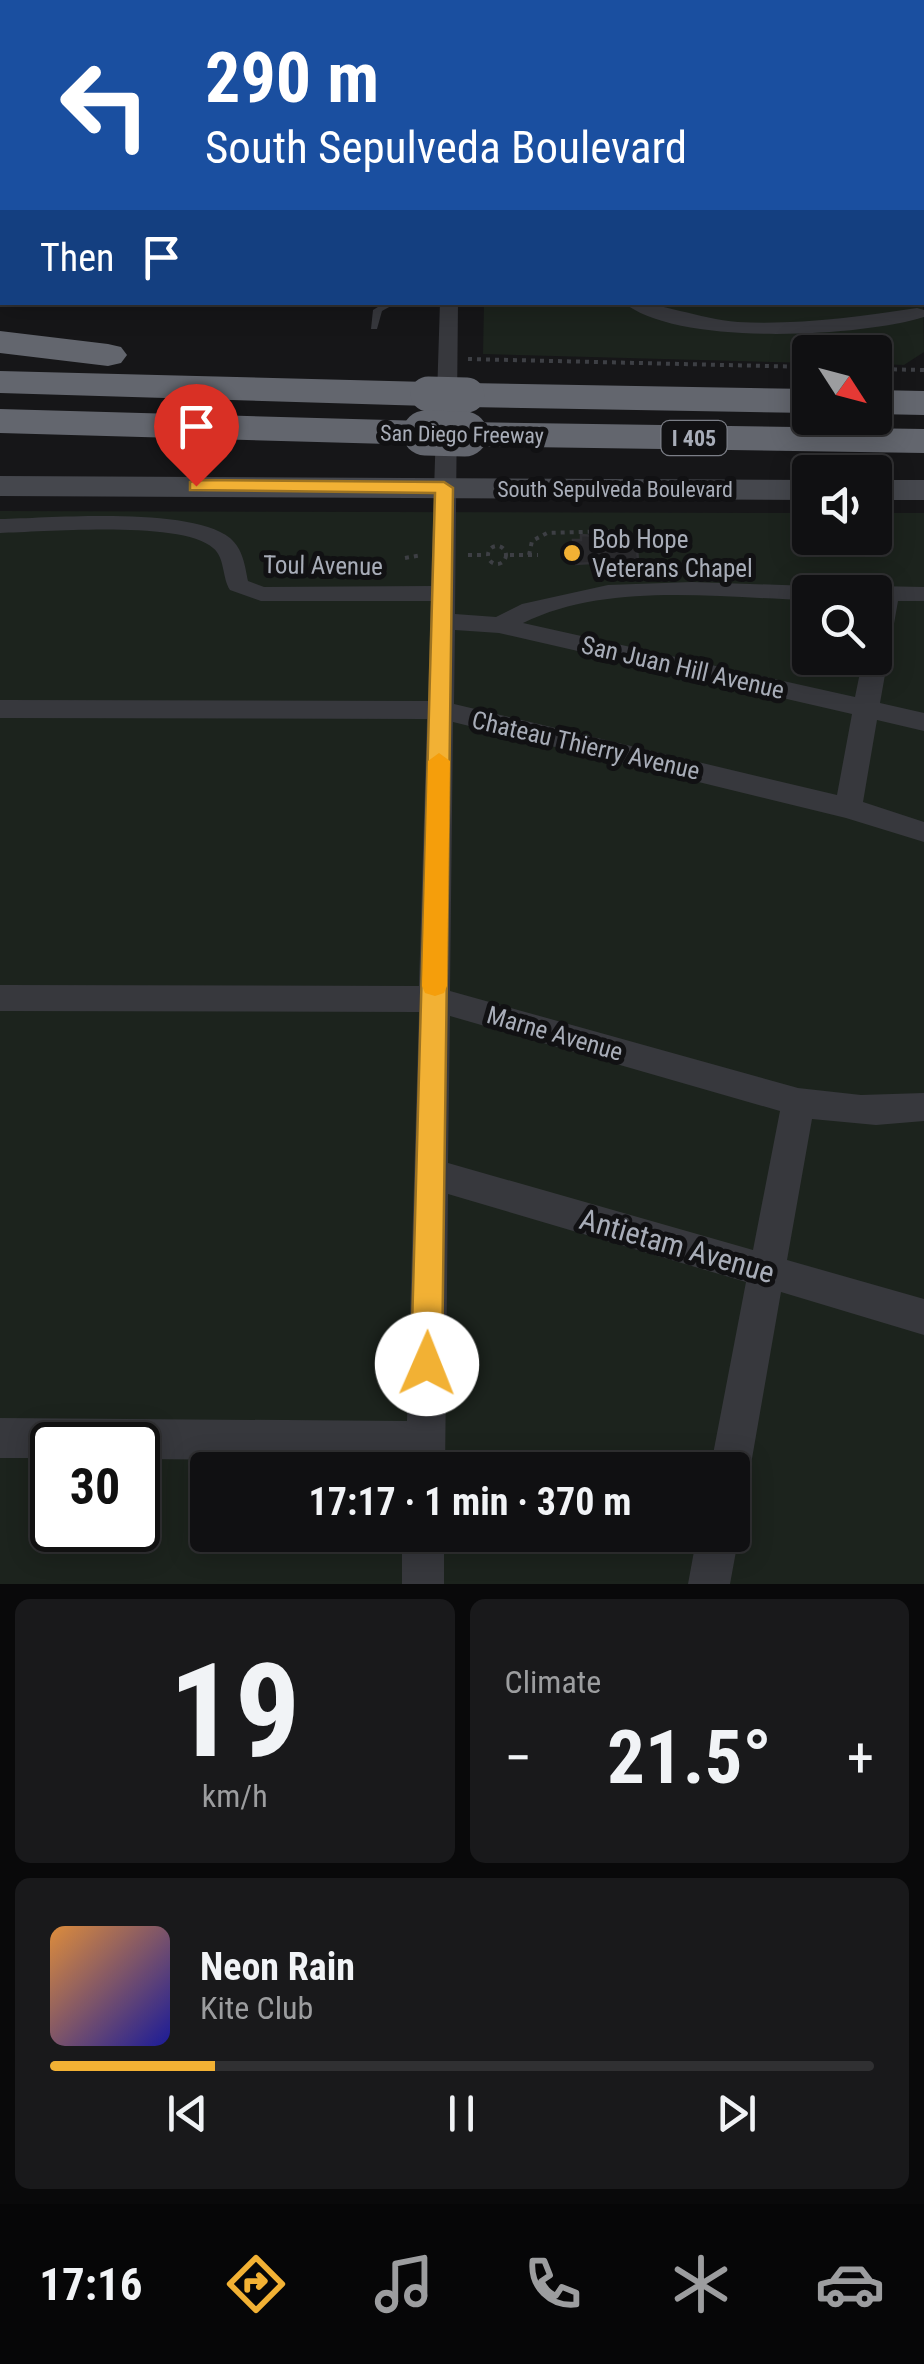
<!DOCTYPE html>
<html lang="en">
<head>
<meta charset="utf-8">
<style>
  body { margin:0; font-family:"Roboto Condensed",sans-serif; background:#19191b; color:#f1f3f6; height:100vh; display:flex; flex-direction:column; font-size:38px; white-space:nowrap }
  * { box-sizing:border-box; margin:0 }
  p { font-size:32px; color:#9c9d9f }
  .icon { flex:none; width:55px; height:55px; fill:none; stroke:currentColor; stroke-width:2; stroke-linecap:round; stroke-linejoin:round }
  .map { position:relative; height:1584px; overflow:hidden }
  .side { display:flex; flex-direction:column; gap:15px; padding:15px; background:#09090a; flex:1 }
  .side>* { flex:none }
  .guide { position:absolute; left:0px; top:0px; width:925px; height:305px; box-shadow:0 5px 25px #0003,0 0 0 2px #303032; background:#1a4fa0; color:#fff; overflow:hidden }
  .needle { width:65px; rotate:126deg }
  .buttons { position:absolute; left:792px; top:335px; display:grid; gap:20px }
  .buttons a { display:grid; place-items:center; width:100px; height:100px; border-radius:10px; background:#101012; box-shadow:0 5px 25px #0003,0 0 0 2px #303032; font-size:50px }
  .speed { position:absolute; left:30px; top:1422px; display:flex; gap:20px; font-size:50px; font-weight:700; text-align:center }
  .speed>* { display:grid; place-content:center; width:130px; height:130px; border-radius:50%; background:#101012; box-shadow:0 5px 25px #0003,0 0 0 2px #303032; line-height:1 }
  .speed .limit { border:5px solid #111; border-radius:15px; background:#fff; color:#111 }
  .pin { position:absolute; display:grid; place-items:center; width:85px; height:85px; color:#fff; margin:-102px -42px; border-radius:50% 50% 50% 0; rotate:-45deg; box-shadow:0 0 10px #0007 }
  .pin .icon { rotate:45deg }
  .me { position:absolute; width:110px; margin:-55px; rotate:1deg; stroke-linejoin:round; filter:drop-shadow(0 0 8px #0008) }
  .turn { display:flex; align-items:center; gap:35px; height:210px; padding:0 40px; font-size:45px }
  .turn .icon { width:130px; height:130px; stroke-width:2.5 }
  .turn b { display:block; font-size:70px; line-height:85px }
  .then { display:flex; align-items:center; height:95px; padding:0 40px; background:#0003; gap:20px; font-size:38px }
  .big { font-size:75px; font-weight:700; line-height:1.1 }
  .side .widget { flex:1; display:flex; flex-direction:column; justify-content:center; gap:15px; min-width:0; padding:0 35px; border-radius:15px; background:#19191b }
  .side .dial { align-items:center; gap:0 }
  .dial b { font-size:130px; line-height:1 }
  .song { display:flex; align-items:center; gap:30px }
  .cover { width:120px; height:120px; border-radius:15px; background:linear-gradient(135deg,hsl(30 70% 55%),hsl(240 70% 35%)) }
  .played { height:10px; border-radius:5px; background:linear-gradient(90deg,#f2b134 20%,#303032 20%) }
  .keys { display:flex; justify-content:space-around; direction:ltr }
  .heat { display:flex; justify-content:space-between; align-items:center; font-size:55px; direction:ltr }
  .side .tiles { flex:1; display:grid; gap:15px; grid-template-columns:1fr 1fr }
  .widget:last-child { grid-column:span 2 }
  .trip { position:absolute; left:190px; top:1452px; width:560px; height:100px; border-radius:10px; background:#101012; box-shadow:0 5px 25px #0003,0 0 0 2px #303032; font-weight:700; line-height:100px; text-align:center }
  .tab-bar { display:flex; height:160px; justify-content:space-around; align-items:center; background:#060607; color:#9c9d9f }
  .tab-bar .icon { width:70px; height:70px }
  .tab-bar .current { color:#f2b134 }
  .tab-bar b { font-size:45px; color:#f1f3f6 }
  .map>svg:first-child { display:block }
  .green { fill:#1c231d; fill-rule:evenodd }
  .building { fill:#29292c; stroke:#303034; stroke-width:2.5 }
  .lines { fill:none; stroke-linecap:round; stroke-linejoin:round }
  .path-far1 { stroke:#3d3f44; stroke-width:2.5; stroke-dasharray:2.5 4; stroke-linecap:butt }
  .path { stroke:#3d3f44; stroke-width:4; stroke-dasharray:4 5; stroke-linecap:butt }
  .lane { fill:#37383d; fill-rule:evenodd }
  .street { fill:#37383d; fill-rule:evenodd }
  .secondary { fill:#45474d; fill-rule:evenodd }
  .highway { fill:#63666e; fill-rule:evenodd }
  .highway-bridge-far1 { stroke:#63666e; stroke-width:35 }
  .highway-bridge { stroke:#63666e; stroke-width:45 }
  .route { fill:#f2b134; stroke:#9d7322; stroke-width:2.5 }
  .slow { fill:#f59e0b }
  .poi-dot { fill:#f2b134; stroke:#111113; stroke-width:4 }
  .labels { text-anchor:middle; stroke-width:10; stroke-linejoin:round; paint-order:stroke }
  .far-street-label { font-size:22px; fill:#a8adb8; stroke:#111113 }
  .shield { fill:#111113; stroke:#7b7e86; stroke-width:2.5 }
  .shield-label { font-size:22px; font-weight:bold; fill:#a8adb8 }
  .poi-label { font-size:25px; fill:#a8adb8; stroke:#111113; text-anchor:start }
  .street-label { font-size:25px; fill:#a8adb8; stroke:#111113 }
  .near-street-label { font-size:30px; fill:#a8adb8; stroke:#111113 }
</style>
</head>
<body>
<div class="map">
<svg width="924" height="1584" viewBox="0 0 924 1584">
  <rect width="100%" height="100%" fill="#161618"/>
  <g class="green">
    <polygon points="923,290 924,352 904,365 875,364 875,352 810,352 810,363 483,354 484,303 922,302"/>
    <path d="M0,511L810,513V538H875V513H924V1584H0ZM810,592H875V658H810ZM52,1445H138V1530H52ZM208,1470H732V1535H208Z"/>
  </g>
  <polygon class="building" points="581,535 636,539 638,560 576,564 573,540 581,540"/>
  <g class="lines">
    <g class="path-far1">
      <polyline points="289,0 306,2"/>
      <polyline points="46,2 51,0"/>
      <polyline points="272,2 276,0"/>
      <polyline points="309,2 313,0"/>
    </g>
    <g class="path">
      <polyline points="468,359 810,367"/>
      <polyline points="875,369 924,370"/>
      <circle cx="497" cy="555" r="9"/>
      <polyline points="468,555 485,555"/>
      <polyline points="510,555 538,555"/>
      <polyline points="529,555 532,541 547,533 615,531 621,539"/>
      <polyline points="405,558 422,555"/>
    </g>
    <g class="lane">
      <polygon points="616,0 622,0 623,2 617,2"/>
      <polygon points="641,0 649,0 651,2 644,2"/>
      <rect x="922" y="41" width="2" height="4"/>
      <rect x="922" y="116" width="2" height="5"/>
      <rect x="0" y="184" width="2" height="4"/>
      <rect x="922" y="250" width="2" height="6"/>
      <polygon points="386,302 398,302 382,311 377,329 371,329 373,310"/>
    </g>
    <g class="street">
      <rect x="922" y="139" width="2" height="10"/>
      <path d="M440,302H458L455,614L496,617L522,604L608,585L692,582L810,586L822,592H810V600C719,598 608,581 523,623L855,697L863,658H875V592H863L875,586L924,587V601H898L880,703L924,713V731L877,720L863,802L924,822V842L846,818L453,722L450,991L798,1088L861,1095L924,1093V1121L876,1125L812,1119L787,1260L924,1299V1335L781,1292L750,1470L744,1484L732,1489V1470H710L746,1282L448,1194L445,1470H405V1461L138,1459V1445H52V1458H0V1418L407,1421L419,1012L0,1011V985L419,986L427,719L0,718V700L428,701L431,601H261L230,590C222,578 225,557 213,548C182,520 44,532 0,533V519C52,518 190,506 230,538C243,549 245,566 248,581L264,587L431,586ZM455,630L499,633L852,714L837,795L454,704ZM450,1016L780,1111L753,1250L448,1163Z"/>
      <path d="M623,302C662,302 698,319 738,322C798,325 858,317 917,308L924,310V317C860,337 676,347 623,302Z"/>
      <polygon points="732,1521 739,1535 730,1584 688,1584 697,1535 732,1535"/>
      <rect x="402" y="1535" width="42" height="49"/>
    </g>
    <g class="secondary">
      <polygon points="0,476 810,480 810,500 0,496"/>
      <rect x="875" y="480" width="49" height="20"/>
    </g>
    <g class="highway">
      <polygon points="0,331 108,344 121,347 127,355 121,363 108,366 0,353"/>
      <polygon points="0,371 428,382 442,386 447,394 442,402 428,406 0,393"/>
      <polygon points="467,383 810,389 810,413 467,407 453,403 448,395 453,387"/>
      <polygon points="875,390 924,391 924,415 875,414"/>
      <polygon points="0,409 425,421 439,425 445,433 439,441 425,445 0,433"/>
      <polygon points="465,422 924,429 924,453 465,446 451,443 445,434 451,425"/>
    </g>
    <polyline class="highway-bridge-far1" points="428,394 467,395"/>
    <polyline class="highway-bridge" points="425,433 465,434"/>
  </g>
  <polygon class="route" points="196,480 444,482 453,488 442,1364 438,1375 427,1380 416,1375 411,1364 435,493 190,490 190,482"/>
  <polygon class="slow" points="439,753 450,761 447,986 444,993 435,996 425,993 422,986 428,761"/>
  <circle class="poi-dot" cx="572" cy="553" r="10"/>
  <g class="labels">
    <g class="far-street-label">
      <text transform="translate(462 434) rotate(1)" y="8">San Diego Freeway</text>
      <text x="615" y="497">South Sepulveda Boulevard</text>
    </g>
    <rect class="shield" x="661.5" y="421" width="65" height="34" rx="8"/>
    <g class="shield-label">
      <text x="694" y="446">I 405</text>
    </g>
    <g class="poi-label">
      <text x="592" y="548">Bob Hope<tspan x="592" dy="29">Veterans Chapel</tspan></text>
    </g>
    <g class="street-label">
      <text transform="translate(323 565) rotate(1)" y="9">Toul Avenue</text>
      <text transform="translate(683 667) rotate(13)" y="9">San Juan Hill Avenue</text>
      <text transform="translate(586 745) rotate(13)" y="9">Chateau Thierry Avenue</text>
      <text transform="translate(555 1033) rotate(16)" y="9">Marne Avenue</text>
    </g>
    <g class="near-street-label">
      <text transform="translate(677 1246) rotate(16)" y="10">Antietam Avenue</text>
    </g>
  </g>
</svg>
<div class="buttons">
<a><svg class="needle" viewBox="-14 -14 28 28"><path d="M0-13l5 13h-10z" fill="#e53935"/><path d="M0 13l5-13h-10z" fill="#9c9d9f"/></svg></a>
<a><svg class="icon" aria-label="sound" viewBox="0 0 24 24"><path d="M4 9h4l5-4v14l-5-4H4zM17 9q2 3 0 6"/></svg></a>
<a><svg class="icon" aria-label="search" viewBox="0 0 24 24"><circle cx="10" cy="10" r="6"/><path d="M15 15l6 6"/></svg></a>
</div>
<div class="speed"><div class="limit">30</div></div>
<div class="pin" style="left:196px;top:486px;background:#d93025"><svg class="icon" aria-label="arrive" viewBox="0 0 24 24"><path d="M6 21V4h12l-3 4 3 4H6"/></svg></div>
<svg class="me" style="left:427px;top:1364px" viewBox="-20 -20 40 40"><circle r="19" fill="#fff"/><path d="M0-13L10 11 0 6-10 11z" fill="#f2b134"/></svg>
<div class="trip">17:17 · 1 min · 370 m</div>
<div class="guide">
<div class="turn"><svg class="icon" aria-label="left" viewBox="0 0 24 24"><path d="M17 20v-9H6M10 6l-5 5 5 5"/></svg><div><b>290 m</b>South Sepulveda Boulevard</div></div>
<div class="then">Then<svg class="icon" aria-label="arrive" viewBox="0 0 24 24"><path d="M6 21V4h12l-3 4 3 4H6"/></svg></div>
</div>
</div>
<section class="side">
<div class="tiles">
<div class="widget dial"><b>19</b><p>km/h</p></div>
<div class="widget"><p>Climate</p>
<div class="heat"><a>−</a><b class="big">21.5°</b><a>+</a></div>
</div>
<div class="widget">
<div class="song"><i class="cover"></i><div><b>Neon Rain</b><p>Kite Club</p></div></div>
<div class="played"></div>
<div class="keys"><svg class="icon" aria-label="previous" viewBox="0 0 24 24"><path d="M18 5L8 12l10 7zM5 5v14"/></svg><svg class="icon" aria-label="pause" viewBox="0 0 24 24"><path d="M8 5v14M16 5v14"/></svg><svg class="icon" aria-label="next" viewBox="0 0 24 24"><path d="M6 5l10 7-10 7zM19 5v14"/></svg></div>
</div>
</div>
</section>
<nav class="tab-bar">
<b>17:16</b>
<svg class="icon current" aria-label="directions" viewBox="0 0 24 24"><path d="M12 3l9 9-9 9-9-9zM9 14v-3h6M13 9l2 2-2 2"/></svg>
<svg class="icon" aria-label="music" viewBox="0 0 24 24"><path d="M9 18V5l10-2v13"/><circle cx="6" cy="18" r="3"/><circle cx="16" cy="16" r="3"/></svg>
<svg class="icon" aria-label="phone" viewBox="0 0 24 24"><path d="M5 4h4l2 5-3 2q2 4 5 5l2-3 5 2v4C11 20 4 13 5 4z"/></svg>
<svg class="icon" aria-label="climate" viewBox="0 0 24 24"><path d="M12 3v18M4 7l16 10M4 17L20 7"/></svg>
<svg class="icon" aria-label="car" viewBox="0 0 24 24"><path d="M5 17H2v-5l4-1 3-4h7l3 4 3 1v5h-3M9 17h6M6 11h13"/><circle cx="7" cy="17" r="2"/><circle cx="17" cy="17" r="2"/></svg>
</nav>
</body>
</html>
